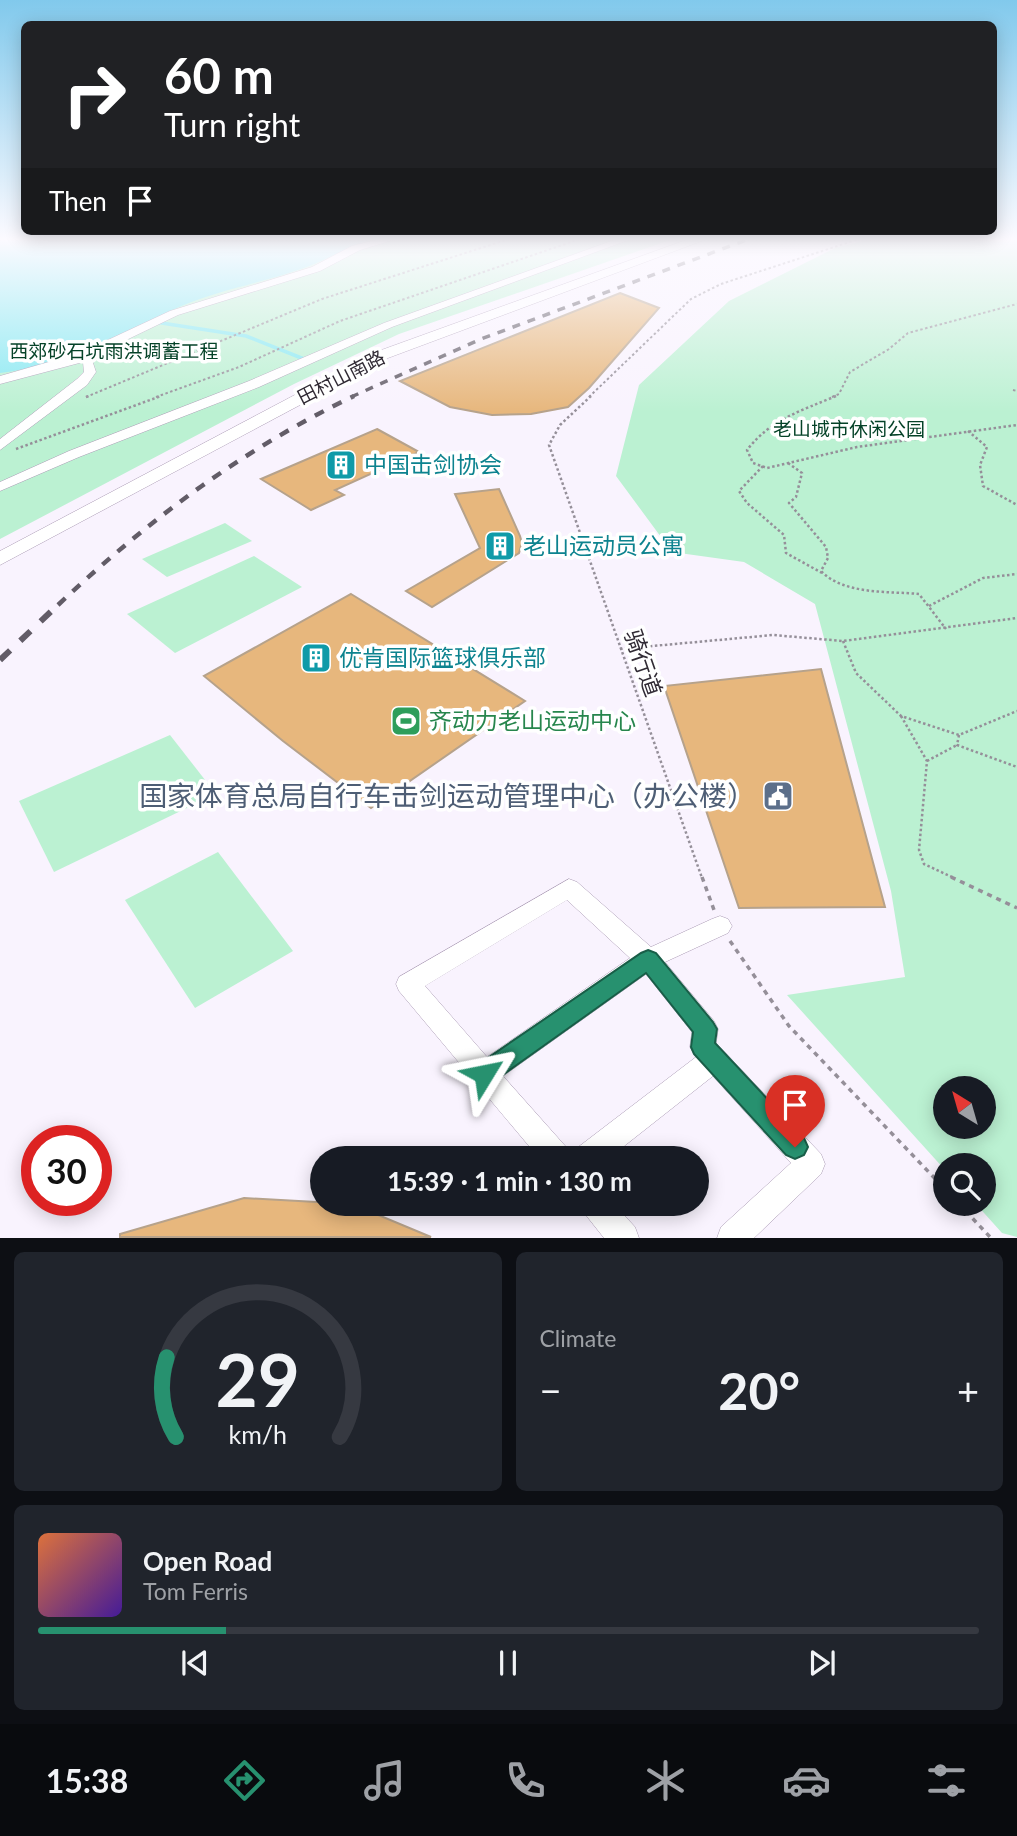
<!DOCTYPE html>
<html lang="en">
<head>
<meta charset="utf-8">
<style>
  body { margin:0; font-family:Lato,"Noto Sans SC",sans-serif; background:#20242c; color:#f1f3f6; height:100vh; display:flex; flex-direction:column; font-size:26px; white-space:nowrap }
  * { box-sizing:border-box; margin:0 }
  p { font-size:23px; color:#9ea1a6 }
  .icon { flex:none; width:38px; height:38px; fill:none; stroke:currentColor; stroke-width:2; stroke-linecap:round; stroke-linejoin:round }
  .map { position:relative; height:1238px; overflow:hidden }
  .panel { display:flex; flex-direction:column; gap:14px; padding:14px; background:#0d0f14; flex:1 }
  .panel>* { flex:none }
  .top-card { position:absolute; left:21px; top:21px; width:976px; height:214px; border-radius:10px; box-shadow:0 4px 18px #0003; background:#202124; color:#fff; overflow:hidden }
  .needle { width:46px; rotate:323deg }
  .fabs { position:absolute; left:933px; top:1076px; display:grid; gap:14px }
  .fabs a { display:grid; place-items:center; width:63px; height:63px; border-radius:50%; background:#171b24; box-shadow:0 4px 18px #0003; font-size:35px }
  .speed { position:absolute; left:21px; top:1125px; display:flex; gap:14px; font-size:35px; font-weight:700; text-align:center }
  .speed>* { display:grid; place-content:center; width:91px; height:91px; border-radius:50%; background:#171b24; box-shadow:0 4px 18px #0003; line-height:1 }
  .speed .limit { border:10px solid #d22; background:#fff; color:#111 }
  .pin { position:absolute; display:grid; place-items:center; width:60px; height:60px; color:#fff; margin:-72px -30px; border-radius:50% 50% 50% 0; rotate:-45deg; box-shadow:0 0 7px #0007 }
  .pin .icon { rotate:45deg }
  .me { position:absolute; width:77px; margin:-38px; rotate:55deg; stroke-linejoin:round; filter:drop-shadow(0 0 5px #0008) }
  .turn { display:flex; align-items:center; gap:24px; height:147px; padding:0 28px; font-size:32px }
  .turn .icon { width:91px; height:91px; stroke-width:2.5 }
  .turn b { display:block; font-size:49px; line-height:60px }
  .then { display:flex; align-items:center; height:66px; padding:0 28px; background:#0003; gap:14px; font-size:26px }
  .big { font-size:52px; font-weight:700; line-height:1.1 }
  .panel .card { flex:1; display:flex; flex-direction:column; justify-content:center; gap:10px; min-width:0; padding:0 24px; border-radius:10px; background:#20242c }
  .panel .dial { align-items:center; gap:0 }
  .dial svg { height:182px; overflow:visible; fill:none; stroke:#363941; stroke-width:7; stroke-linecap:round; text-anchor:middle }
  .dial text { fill:#f1f3f6; stroke:none }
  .song { display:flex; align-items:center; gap:21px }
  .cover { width:84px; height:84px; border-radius:10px; background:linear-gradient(135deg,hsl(20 70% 55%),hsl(260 70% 35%)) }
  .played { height:7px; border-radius:4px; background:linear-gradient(90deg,#27916f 20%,#363941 20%) }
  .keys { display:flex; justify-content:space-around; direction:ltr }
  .heat { display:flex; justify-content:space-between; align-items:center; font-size:38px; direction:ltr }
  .panel .tiles { flex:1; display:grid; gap:14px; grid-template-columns:1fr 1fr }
  .card:last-child { grid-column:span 2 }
  .trip { position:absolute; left:310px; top:1146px; width:399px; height:70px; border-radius:35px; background:#171b24; box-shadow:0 4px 18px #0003; font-weight:700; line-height:70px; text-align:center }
  .tabs { display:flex; height:112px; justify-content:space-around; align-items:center; background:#090b0e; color:#9ea1a6 }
  .tabs .icon { width:49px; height:49px }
  .tabs .active { color:#27916f }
  .tabs b { font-size:32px; color:#f1f3f6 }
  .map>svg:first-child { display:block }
  .green { fill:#bbf1d2; fill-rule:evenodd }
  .water { fill:#87e9f1 }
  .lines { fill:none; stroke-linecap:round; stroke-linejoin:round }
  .stream { stroke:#87e9f1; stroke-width:3.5 }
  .building { fill:#e7b77d; stroke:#b6a28b; stroke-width:2 }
  .minor-casing { stroke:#aa9ab4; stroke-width:1 }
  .major-casing { stroke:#aa9ab4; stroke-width:1 }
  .path-far2 { stroke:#958f99; stroke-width:2; stroke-dasharray:2.5 2.5; stroke-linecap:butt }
  .path-far1 { stroke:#958f99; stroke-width:2.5; stroke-dasharray:2.5 2.5; stroke-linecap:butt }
  .path { stroke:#958f99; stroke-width:3.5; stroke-dasharray:5 5; stroke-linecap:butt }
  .minor { fill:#fff; fill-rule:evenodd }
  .major { fill:#fff; fill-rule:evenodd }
  .rail-far2 { stroke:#625c67; stroke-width:3.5; stroke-dasharray:8 8; stroke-linecap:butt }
  .rail-far1 { stroke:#625c67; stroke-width:4.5; stroke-dasharray:10 10; stroke-linecap:butt }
  .rail { stroke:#625c67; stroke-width:6; stroke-dasharray:14 14; stroke-linecap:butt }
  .route { fill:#27916f; stroke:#195e48; stroke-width:2 }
  .labels { text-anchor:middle; stroke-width:7; stroke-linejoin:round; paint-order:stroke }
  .far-park-label { font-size:19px; fill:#054228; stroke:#fff }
  .far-street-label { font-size:19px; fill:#312b35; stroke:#fff }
  .culture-label { font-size:23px; fill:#0d838f; stroke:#fff; text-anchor:start }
  .street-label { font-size:23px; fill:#312b35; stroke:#fff }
  .leisure-label { font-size:23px; fill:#27864d; stroke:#fff; text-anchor:start }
  .near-service-label { font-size:28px; fill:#4e5e75; stroke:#fff; text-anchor:end }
</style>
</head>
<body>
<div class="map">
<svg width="1017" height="1238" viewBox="0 0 1017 1238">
  <rect width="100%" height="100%" fill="#f9f3fe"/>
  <g class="green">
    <polygon points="0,239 673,239 399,334 294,384 0,539"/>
    <path d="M870,239H1017V1237L1002,1233L976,1204H984V1166H945V1170L787,995L905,977L891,891L815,604L744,562L672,552L616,476L639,385L729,301L835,248ZM984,1088V1127H945V1088Z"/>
    <polygon points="225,523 252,541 167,577 142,559"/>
    <polygon points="254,556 302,587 175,653 127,614"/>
    <polygon points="170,735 216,794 54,872 19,801"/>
    <polygon points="218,852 293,951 195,1008 125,900"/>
  </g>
  <path class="water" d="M0,239H374C348,246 326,261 301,269C261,283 218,290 179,307C126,331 58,367 0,373Z"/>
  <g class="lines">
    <polyline class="stream" points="155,322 246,336 304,359"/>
  </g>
  <g class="building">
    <polygon points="620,293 659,308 589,388 568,407 531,414 492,415 450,407 400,381"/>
    <polygon points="377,429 419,452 335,490 344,495 311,510 261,479"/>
    <polygon points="499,489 520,536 522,543 519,553 432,607 406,591 480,548 455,494"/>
    <polygon points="351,594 525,701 371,808 283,741 204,676"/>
    <polygon points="821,669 885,907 739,908 664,686"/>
    <polygon points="244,1198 352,1204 431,1237 120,1237 120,1234"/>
  </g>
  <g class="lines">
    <g class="minor-casing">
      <g id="minor">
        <polygon points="380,239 396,239 360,250 320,271 178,315 91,357 96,372 87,385 0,450 0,439 77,379 84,372 83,362 0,384 0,376 80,353 170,311 312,267 352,246"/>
        <polygon points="617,239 631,239 392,327 259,387 79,457 0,491 0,482 69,451 249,381 384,323"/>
        <path d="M569,879L577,882L651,947L712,919L720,916L728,919L732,926L728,933L665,962L714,1021L718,1029L716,1043L821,1154L825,1164L821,1174L754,1238H717L721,1227L791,1163L713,1076L609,1158H573L577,1148L696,1057L690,1047L692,1032L646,974L503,1076L567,1148L571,1158H539L399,991L396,984L399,977ZM567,900L630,958L487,1057L425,986Z"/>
        <polygon points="580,1204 614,1204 635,1227 639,1238 604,1238 585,1214"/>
      </g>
    </g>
    <g class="major-casing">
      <polygon id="major" points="689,239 707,239 388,358 0,565 0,551 376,352"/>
    </g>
    <g class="path-far2">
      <polyline points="1013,390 1017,391"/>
      <polyline points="86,397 322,299 509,239"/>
      <polyline points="156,397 239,367 340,321 580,239"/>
      <polyline points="589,397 691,299 721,284 859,239"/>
      <polyline points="832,397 839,394 850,372 889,349 908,333 1017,304"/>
    </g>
    <g class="path-far1">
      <polyline points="591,396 560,425 549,445 702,878"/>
      <path d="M836,396C801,411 771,419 747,450L753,463L767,468L857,447L1017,425"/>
      <polyline points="86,397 89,396"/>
      <polyline points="968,431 987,447 980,465 983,486 1017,505"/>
      <polyline points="16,449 161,396"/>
      <path d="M788,463L802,473L796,497L789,503L826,547L828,558L821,571C844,595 888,591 919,594L946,629"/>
      <polyline points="763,466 739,491 747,503 784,535 786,553 822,573"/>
      <polyline points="929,606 983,578 1017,574"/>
      <polyline points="843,641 856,673 901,716 959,735 1017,711"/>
      <polyline points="620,649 773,635 843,641 1017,618"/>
      <polyline points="901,716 927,761 919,850 924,864 954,878"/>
      <polyline points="959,735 957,745 1017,767"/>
      <polyline points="927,761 957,745"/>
    </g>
    <g class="path">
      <polyline points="702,877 714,910"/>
      <polyline points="951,877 1017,908"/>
      <polyline points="730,941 789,1026 945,1189"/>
      <polyline points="959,1204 991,1238"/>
    </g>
    <use href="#minor" class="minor"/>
    <use href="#major" class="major"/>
    <polyline class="rail-far2" points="351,397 481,339 749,239"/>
    <path class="rail-far1" d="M58,605C147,521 243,449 354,396"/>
    <polyline class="rail" points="0,660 60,603"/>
  </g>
  <linearGradient id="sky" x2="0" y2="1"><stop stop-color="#81c9ec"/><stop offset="0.58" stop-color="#fcfaff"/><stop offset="1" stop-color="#fcfaff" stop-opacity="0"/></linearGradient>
  <rect width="1017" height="412" fill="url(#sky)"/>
  <polygon class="route" points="648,950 656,953 713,1022 717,1029 715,1043 804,1138 808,1147 804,1155 795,1159 786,1155 694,1054 691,1047 693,1032 646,973 493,1082 484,1085 476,1082 472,1074 476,1066 641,953"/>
  <defs>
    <g id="building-square" transform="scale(1.575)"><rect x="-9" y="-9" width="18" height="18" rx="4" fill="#0f9aa8" stroke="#fff"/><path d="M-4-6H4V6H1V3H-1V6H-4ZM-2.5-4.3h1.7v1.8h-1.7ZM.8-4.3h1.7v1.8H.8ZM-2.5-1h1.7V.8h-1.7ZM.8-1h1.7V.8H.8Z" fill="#fff"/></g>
    <g id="stadium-square" transform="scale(1.575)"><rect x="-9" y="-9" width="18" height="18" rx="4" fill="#2e9e5b" stroke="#fff"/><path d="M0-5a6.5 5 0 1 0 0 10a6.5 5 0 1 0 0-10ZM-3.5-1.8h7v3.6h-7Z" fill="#fff"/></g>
    <g id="civic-square" transform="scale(1.575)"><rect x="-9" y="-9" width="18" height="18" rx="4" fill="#5c6f8a" stroke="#fff"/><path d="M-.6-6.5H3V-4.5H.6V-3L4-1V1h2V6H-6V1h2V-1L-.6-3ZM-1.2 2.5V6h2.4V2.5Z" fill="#fff"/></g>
  </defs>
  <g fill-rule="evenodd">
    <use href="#building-square" x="341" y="465"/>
    <use href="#building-square" x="500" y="546"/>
    <use href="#building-square" x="316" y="658"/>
    <use href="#stadium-square" x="406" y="721"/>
    <use href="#civic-square" x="778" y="796"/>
  </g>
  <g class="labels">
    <g class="far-park-label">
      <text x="114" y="358">西郊砂石坑雨洪调蓄工程</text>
      <text x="849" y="436">老山城市休闲公园</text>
    </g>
    <g class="far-street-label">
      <text transform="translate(341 377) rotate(-27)" y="7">田村山南路</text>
    </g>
    <g class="culture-label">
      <text x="364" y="473">中国击剑协会</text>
      <text x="523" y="554">老山运动员公寓</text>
      <text x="339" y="666">优肯国际篮球俱乐部</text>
    </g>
    <g class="street-label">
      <text transform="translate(643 663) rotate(71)" y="8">骑行道</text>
    </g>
    <g class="leisure-label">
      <text x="429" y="729">齐动力老山运动中心</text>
    </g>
    <g class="near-service-label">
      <text x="755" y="806">国家体育总局自行车击剑运动管理中心（办公楼）</text>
    </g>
  </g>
</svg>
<div class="fabs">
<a><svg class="needle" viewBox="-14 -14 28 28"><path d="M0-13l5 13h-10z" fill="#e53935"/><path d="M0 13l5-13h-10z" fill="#9ea1a6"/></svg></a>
<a><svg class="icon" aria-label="search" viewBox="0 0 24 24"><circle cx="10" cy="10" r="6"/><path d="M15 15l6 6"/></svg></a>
</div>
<div class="speed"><div class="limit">30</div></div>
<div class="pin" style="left:795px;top:1147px;background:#d93025"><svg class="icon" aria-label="arrive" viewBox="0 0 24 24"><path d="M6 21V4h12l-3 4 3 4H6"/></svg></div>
<svg class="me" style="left:484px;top:1074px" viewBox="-20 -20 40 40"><path d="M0-17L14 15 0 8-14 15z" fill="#27916f" stroke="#fff" stroke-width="4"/></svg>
<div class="trip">15:39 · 1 min · 130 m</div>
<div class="top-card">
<div class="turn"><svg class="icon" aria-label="right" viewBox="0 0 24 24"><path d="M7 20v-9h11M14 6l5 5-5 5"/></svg><div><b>60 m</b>Turn right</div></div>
<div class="then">Then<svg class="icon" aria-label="arrive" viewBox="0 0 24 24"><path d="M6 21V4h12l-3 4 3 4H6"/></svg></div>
</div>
</div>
<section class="panel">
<div class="tiles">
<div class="card dial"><svg viewBox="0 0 100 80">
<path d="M14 69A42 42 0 1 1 86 69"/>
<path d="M14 69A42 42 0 0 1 10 34" stroke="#27916f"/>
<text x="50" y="56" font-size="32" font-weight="700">29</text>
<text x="50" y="72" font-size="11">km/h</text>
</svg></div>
<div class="card"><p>Climate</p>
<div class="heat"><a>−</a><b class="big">20°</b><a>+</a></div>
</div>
<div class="card">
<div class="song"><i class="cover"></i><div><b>Open Road</b><p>Tom Ferris</p></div></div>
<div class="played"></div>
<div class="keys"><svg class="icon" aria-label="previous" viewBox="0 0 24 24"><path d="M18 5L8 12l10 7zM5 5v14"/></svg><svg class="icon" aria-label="pause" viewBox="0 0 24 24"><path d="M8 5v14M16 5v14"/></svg><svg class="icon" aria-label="next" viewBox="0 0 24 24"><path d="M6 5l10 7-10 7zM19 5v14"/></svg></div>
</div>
</div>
</section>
<nav class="tabs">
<b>15:38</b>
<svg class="icon active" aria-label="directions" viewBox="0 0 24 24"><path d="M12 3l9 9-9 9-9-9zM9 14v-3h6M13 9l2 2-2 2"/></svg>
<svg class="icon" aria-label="music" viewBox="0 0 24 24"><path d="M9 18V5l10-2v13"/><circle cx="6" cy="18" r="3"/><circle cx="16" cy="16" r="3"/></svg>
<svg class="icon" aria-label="phone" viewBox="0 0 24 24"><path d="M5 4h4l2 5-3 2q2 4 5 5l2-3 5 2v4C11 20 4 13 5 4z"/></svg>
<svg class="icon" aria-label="climate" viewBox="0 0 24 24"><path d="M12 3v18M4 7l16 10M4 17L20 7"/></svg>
<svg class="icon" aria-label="car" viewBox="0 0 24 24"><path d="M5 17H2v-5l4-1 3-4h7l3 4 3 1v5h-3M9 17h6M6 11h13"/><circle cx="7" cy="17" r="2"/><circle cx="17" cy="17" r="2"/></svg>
<svg class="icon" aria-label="filters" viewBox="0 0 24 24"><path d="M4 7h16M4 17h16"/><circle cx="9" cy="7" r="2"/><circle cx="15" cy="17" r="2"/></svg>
</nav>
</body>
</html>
